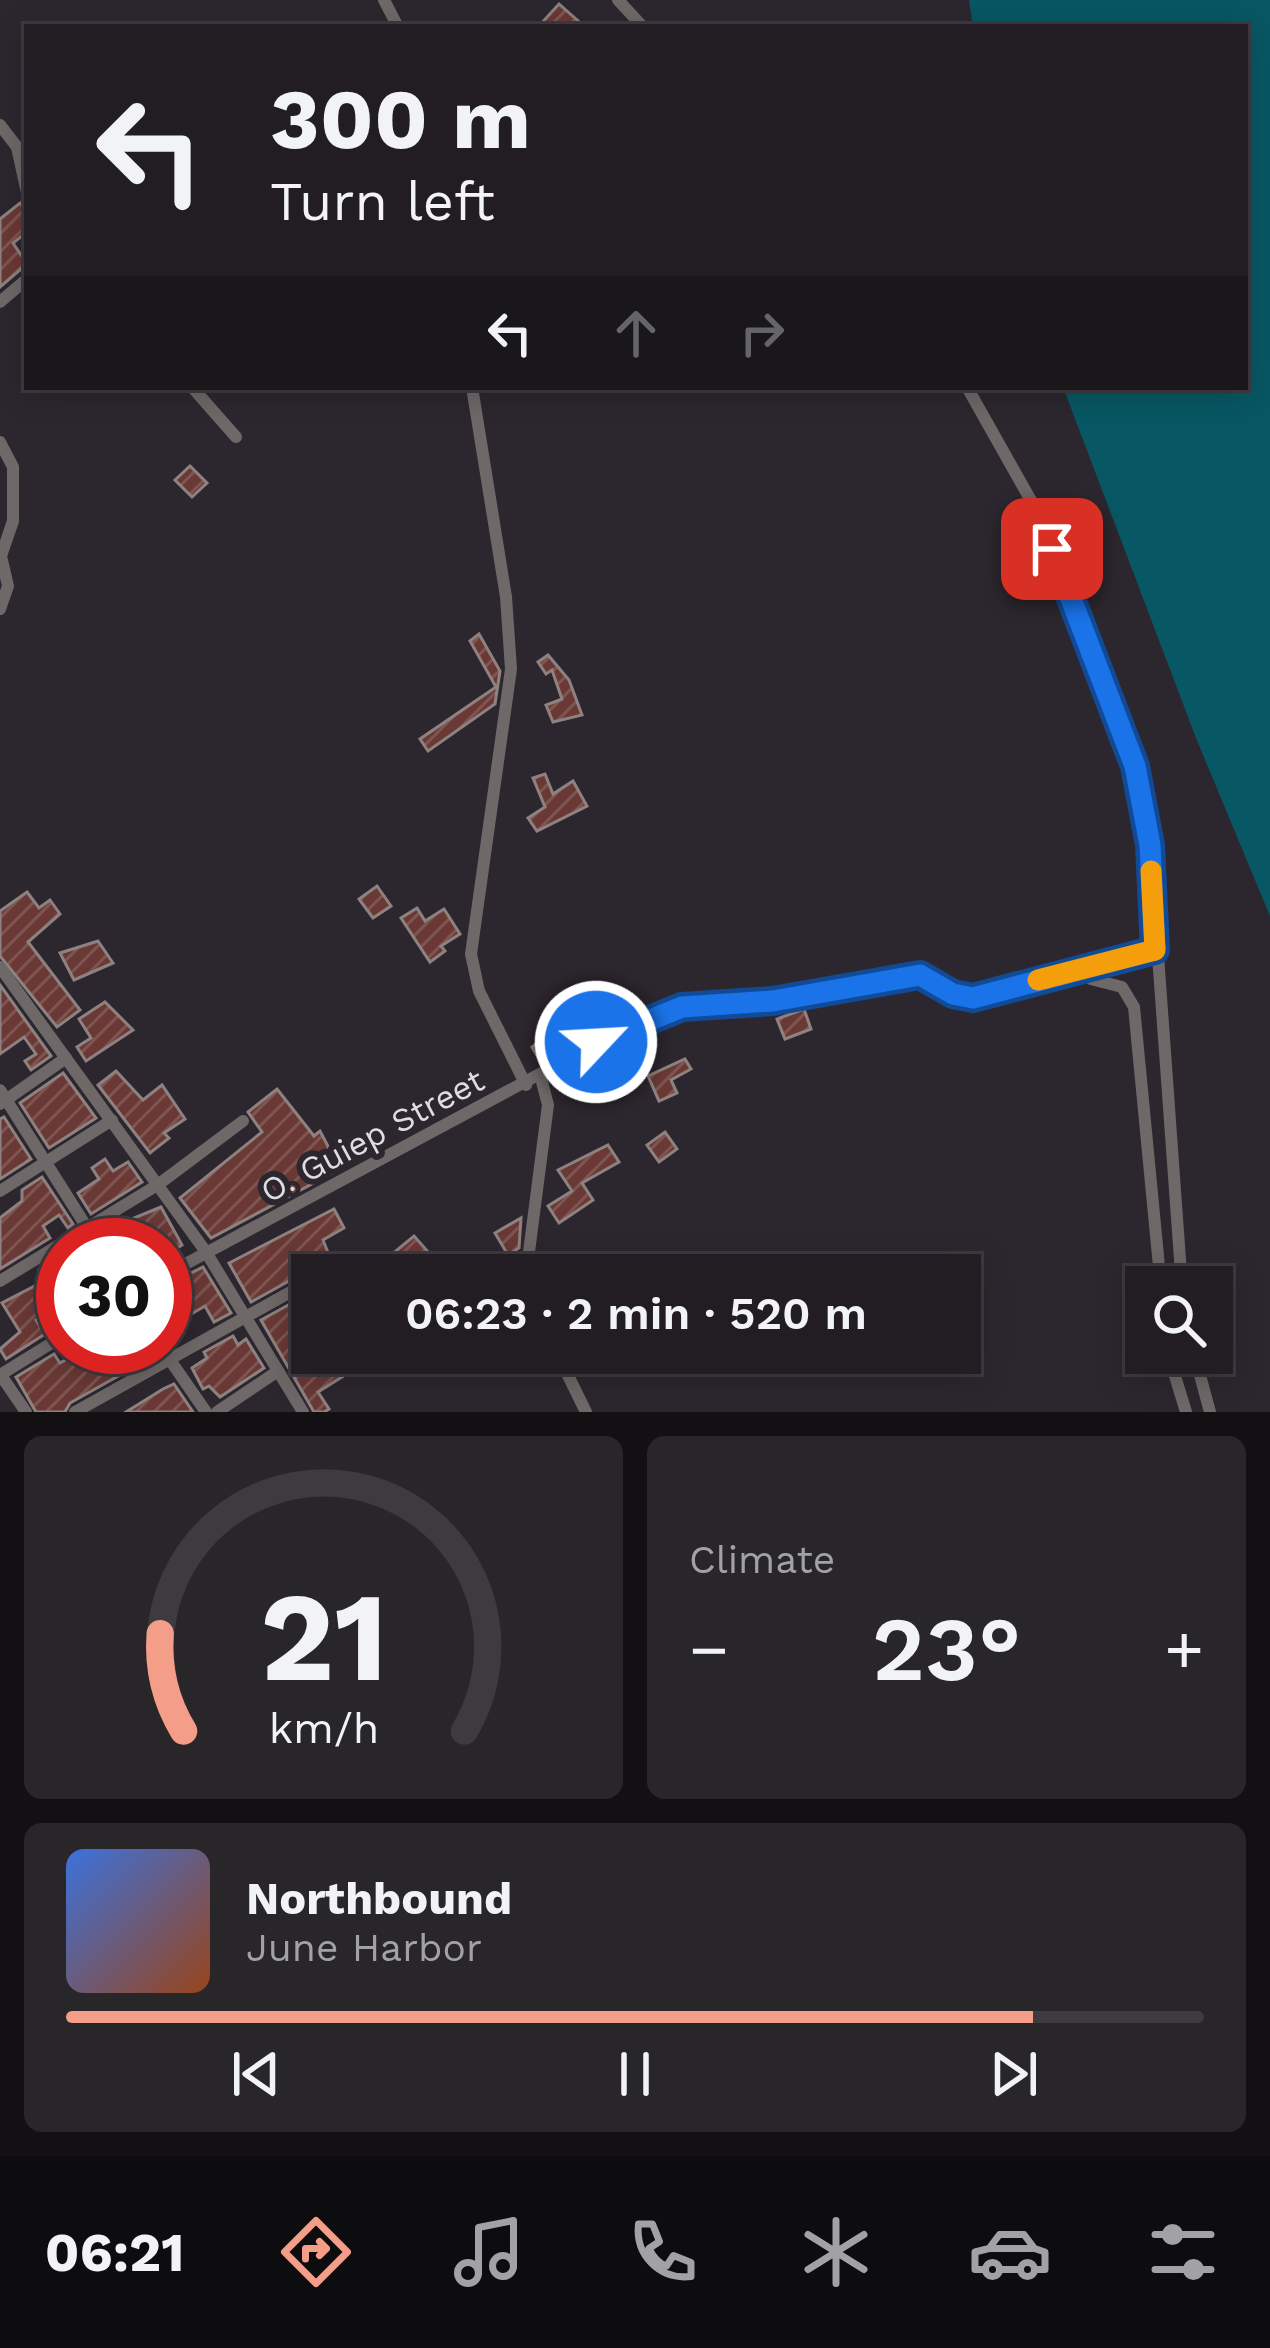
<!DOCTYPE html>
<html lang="en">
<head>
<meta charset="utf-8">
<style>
  body { margin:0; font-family:"Work Sans",sans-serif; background:#29262a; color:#f1f3f6; height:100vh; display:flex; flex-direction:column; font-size:45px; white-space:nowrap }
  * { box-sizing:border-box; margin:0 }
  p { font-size:39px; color:#a2a2a5 }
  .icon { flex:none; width:66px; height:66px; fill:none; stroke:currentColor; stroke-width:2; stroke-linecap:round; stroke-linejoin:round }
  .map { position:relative; height:1412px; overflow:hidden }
  .sheet { display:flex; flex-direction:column; gap:24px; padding:24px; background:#121013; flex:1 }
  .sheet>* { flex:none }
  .guide { position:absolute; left:24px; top:24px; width:1224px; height:366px; border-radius:0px; box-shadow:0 6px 30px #0003,0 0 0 3px #3e3b40; background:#211d22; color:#f1f3f6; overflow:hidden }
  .buttons { position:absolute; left:1125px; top:1266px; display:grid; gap:24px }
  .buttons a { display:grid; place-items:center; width:108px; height:108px; border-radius:0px; background:#211d22; box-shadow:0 6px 30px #0003,0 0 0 3px #3e3b40; font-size:60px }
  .speed { position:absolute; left:36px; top:1218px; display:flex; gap:24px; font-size:60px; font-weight:700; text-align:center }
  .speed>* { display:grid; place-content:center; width:156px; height:156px; border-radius:50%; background:#211d22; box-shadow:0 6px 30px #0003,0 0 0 3px #3e3b40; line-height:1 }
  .speed .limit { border:18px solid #d22; background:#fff; color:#111 }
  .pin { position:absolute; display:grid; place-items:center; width:102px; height:102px; color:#fff; margin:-51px; border-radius:24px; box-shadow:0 6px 18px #0006 }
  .me { position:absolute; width:132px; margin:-66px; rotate:65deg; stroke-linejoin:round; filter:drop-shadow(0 0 9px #0008) }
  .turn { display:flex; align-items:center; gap:42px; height:252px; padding:0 48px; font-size:54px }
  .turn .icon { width:156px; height:156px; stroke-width:2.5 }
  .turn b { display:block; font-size:84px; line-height:102px }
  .lanes { display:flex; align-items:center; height:114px; padding:0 48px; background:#0003; justify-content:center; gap:60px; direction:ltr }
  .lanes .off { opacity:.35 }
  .big { font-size:90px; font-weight:600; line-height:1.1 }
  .sheet .widget { flex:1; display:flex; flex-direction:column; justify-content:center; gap:18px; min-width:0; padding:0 42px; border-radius:18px; background:#29262a }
  .sheet .dial { align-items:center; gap:0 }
  .dial svg { height:312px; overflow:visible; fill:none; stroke:#3e3b40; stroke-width:7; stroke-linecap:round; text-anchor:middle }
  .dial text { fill:#f1f3f6; stroke:none }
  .song { display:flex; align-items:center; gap:36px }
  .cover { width:144px; height:144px; border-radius:18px; background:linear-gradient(135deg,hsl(220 70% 55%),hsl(20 70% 35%)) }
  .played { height:12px; border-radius:6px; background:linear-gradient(90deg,#f49e8a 85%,#3e3b40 85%) }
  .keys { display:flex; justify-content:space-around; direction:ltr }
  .heat { display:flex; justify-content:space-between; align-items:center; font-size:66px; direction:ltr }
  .sheet .tiles { flex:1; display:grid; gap:24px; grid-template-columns:1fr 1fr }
  .widget:last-child { grid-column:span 2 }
  .trip { position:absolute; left:291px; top:1254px; width:690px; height:120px; border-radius:0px; background:#211d22; box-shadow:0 6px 30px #0003,0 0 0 3px #3e3b40; font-weight:600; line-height:120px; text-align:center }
  .tabs { display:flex; height:192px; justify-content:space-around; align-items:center; background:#0d0c0e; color:#a2a2a5 }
  .tabs .icon { width:84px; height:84px }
  .tabs .on { color:#f49e8a }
  .tabs b { font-size:54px; color:#f1f3f6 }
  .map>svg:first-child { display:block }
  .water { fill:#085764 }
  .building { fill:url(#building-hatch); stroke:#8e8281; stroke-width:3 }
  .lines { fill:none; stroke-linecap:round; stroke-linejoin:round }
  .street { stroke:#6e6868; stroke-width:12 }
  .route-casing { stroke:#114b97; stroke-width:30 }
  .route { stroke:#1a73e8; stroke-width:21 }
  .slow { stroke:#f59e0b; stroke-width:21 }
  .labels { text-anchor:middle; stroke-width:12; stroke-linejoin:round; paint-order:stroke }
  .street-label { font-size:33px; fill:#e0dce1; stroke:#2c272e }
</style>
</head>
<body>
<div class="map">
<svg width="1270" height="1412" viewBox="0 0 1270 1412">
  <defs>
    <pattern id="building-hatch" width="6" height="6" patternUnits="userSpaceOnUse" patternTransform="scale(3)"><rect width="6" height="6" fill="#6a3935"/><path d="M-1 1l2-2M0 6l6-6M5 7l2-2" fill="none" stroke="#7f5552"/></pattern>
  </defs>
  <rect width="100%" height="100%" fill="#2c272e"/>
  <polygon class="water" points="969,0 1270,0 1270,916 1196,738 1063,387 1245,387 1245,27 973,27"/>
  <g class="building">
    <polygon points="559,4 585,27 538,27"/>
    <polygon points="20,203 27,212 27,232 13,243 27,264 0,287 0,219"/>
    <polygon points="190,466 207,483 192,497 175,480"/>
    <polygon points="479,634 500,671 495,704 428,751 420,739 496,687 470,641"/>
    <polygon points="548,655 569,680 582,715 553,722 546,705 562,699 552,670 546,674 538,662"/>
    <polygon points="545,774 553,794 573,781 587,806 537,831 528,818 545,807 533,778"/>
    <polygon points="377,886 391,906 373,918 359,899"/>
    <polygon points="27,892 39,908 50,900 60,914 28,942 80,1010 57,1027 0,956 0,911"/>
    <polygon points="417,908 425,921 444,909 460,934 441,946 445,951 430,962 401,918"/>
    <polygon points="98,941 113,963 74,980 60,953"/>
    <polygon points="0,985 51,1056 31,1070 25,1061 36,1054 24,1037 0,1054"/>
    <polygon points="105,1002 133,1030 86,1061 77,1047 91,1038 79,1019"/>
    <polygon points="556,1007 578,1032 539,1059 532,1047 553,1030 544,1014"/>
    <polygon points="804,1009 811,1029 785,1039 777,1019"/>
    <polygon points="618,1048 631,1068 598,1081 590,1067"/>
    <polygon points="685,1059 691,1069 671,1080 677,1093 659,1101 648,1076"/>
    <polygon points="116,1071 143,1100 162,1085 185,1119 164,1133 169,1138 150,1153 98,1085"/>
    <polygon points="63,1073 96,1118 49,1148 20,1103"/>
    <polygon points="277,1089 314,1136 320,1131 340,1169 211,1238 180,1198 262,1132 248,1112"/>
    <polygon points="4,1117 31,1159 0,1179 0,1119"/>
    <polygon points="665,1132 677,1149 659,1162 647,1145"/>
    <polygon points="608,1145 619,1162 582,1183 593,1200 559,1223 548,1206 572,1191 558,1170"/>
    <polygon points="105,1159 113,1171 128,1162 142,1182 91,1214 78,1193 99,1179 92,1168"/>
    <polygon points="42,1177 73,1224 68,1228 59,1215 43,1226 50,1238 0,1269 0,1218 22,1201 22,1190"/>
    <polygon points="161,1207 182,1245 165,1256 165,1245 108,1245 102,1231"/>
    <polygon points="334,1209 344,1228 323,1240 333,1265 318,1265 251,1302 229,1263"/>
    <polygon points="521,1218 519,1248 508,1255 495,1233"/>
    <polygon points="414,1236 429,1253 405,1272 391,1255"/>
    <polygon points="63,1255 63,1303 36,1320 45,1334 6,1359 0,1349 20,1332 2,1303 46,1280 39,1270"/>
    <polygon points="203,1267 231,1313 214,1322 205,1306 186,1317 176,1300 190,1293 181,1278"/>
    <polygon points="312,1292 312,1353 361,1353 366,1362 318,1392 329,1409 324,1412 314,1412 261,1320"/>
    <polygon points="233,1336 238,1345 246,1339 264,1368 220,1397 209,1386 203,1389 192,1368 207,1358 204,1352"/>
    <polygon points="88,1347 97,1363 137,1347 151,1347 154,1356 70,1403 65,1412 36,1412 16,1377 54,1354 60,1363"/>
    <polygon points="174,1384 193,1412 126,1412 163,1389"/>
  </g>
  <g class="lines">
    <g class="street">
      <polyline points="384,0 398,27"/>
      <polyline points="618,0 643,27"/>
      <polyline points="0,125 17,147 27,193"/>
      <polyline points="0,302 27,279"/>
      <polyline points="192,387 236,437"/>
      <polyline points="472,387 506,597 511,669 471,954 479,991 526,1085"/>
      <polyline points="967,387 1038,513 1135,767 1150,845 1182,1287"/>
      <polyline points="0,442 13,467 13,521 1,556 8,586 0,609"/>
      <polyline points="0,967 206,1252 303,1412"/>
      <polyline points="1077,968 1091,979 1122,987 1134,1007 1161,1287"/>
      <polyline points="0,1090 98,1245"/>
      <polyline points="0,1104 66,1058"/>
      <polyline points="0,1191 112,1120"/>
      <polyline points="165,1275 631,1025 682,1008 773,1001 920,975 953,994 973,997 1155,950"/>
      <polyline points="321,1275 323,1274"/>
      <polyline points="526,1275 548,1105 540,1074"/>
      <polyline points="0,1281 159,1184 243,1121"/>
      <polyline points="161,1347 206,1412"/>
      <polyline points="557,1353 586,1412"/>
      <polyline points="1168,1353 1186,1412"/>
      <polyline points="1194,1353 1210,1412"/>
      <polyline points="0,1374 26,1412"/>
      <polyline points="0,1375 63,1336"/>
      <polyline points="75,1412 312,1280"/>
      <polyline points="217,1412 278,1371"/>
    </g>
  </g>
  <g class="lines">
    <g class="route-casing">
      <polyline id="route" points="596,1042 682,1007 773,1001 920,975 953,994 973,998 1155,950 1150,845 1135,766 1052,549"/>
    </g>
    <use href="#route" class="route"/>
    <polyline class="slow" points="1038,980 1155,950 1151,871"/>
  </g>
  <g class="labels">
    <g class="street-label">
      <text transform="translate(372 1135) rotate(-28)" y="12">O. Guiep Street</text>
    </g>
  </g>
</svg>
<div class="buttons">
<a><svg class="icon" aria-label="search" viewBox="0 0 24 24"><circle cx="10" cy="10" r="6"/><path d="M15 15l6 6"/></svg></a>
</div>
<div class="speed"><div class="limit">30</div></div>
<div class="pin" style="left:1052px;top:549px;background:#d93025"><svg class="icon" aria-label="arrive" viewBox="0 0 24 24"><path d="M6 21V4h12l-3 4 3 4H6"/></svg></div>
<svg class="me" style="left:596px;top:1042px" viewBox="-20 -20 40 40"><circle r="17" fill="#1a73e8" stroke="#fff" stroke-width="3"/><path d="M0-11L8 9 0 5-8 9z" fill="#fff"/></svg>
<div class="trip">06:23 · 2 min · 520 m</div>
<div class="guide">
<div class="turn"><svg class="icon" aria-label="left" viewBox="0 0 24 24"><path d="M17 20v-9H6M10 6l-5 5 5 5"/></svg><div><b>300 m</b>Turn left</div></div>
<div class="lanes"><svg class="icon" aria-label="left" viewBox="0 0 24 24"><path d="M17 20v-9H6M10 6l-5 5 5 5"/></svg><svg class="icon off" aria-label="ahead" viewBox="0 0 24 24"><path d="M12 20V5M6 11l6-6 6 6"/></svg><svg class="icon off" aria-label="right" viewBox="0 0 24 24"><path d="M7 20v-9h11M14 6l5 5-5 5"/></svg></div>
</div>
</div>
<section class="sheet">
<div class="tiles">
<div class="widget dial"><svg viewBox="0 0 100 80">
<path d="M14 69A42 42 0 1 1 86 69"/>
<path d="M14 69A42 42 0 0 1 8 44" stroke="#f49e8a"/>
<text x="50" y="56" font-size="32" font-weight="700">21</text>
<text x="50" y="72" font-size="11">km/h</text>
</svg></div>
<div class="widget"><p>Climate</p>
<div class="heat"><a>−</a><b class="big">23°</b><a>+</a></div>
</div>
<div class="widget">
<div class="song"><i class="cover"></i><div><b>Northbound</b><p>June Harbor</p></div></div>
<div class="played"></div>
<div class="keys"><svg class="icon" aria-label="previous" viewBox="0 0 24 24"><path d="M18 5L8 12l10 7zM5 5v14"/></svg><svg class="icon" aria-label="pause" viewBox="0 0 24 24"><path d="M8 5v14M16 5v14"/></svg><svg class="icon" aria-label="next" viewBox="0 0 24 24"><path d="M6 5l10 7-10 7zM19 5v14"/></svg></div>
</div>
</div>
</section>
<nav class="tabs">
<b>06:21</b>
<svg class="icon on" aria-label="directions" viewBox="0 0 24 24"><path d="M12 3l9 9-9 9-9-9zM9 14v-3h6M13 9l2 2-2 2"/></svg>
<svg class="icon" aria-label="music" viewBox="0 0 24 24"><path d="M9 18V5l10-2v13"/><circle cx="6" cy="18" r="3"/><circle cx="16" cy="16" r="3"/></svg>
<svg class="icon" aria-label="phone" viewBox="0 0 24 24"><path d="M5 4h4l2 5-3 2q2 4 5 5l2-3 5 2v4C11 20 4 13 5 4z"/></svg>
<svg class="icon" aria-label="climate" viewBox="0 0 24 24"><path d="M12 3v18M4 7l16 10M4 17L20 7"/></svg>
<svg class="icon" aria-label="car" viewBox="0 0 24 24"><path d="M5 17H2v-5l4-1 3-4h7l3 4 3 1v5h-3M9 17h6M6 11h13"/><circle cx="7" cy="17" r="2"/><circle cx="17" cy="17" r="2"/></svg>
<svg class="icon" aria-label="filters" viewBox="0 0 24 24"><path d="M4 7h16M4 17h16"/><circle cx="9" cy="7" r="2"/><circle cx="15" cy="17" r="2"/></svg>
</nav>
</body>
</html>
